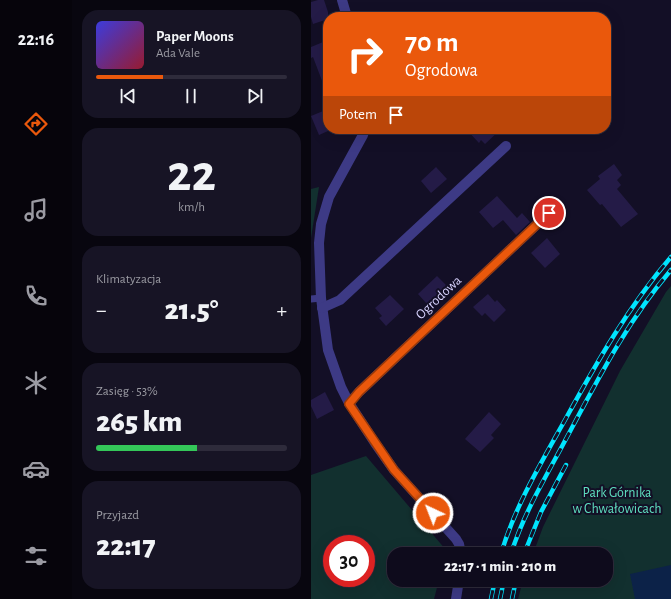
<!DOCTYPE html>
<html lang="pl">
<head>
<meta charset="utf-8">
<style>
  body { margin:0; font-family:"Alegreya Sans",sans-serif; background:#171425; color:#f1f3f6; height:100vh; display:flex; flex-direction:column; font-size:15px; white-space:nowrap }
  * { box-sizing:border-box; margin:0 }
  p { font-size:13px; color:#9b9ba3 }
  .icon { flex:none; width:22px; height:22px; fill:none; stroke:currentColor; stroke-width:2; stroke-linecap:round; stroke-linejoin:round }
  .map { position:relative; flex:1; overflow:hidden }
  .side { display:flex; flex-direction:column; gap:10px; padding:10px; background:#08060f; width:239px }
  .side>* { flex:none }
  .hud { position:absolute; left:12px; top:12px; width:288px; height:122px; border-radius:16px; box-shadow:0 4px 16px #0002,0 0 0 1px #2e2b3b; background:#ea580c; color:#fff; overflow:hidden }
  .speed { position:absolute; left:12px; top:535px; display:flex; gap:8px; font-size:20px; font-weight:700; text-align:center }
  .speed>* { display:grid; place-content:center; width:52px; height:52px; border-radius:50%; background:#0e0b1c; box-shadow:0 4px 16px #0002,0 0 0 1px #2e2b3b; line-height:1 }
  .speed .limit { border:6px solid #d22; background:#fff; color:#111 }
  .pin { position:absolute; display:grid; place-items:center; width:34px; height:34px; color:#fff; margin:-17px; border:2px solid #fff; border-radius:50%; box-shadow:0 1px 4px #0007 }
  .me { position:absolute; width:44px; margin:-22px; rotate:317deg; stroke-linejoin:round; filter:drop-shadow(0 0 3px #0008) }
  .turn { display:flex; align-items:center; gap:14px; height:84px; padding:0 16px; font-size:18px }
  .turn .icon { width:52px; height:52px; stroke-width:2.5 }
  .turn b { display:block; font-size:28px; line-height:34px }
  .then { display:flex; align-items:center; height:38px; padding:0 16px; background:#0003; gap:8px; font-size:15px }
  .big { font-size:30px; font-weight:800; line-height:1.1 }
  .side .widget { flex:1; display:flex; flex-direction:column; justify-content:center; gap:6px; min-width:0; padding:0 14px; border-radius:16px; background:#171425 }
  .side .dial { align-items:center; gap:0 }
  .dial b { font-size:52px; line-height:1 }
  .song { display:flex; align-items:center; gap:12px }
  .cover { width:48px; height:48px; border-radius:6px; background:linear-gradient(135deg,hsl(240 70% 55%),hsl(350 70% 35%)) }
  .played { height:4px; border-radius:2px; background:linear-gradient(90deg,#ea580c 35%,#2e2b3b 35%) }
  .keys { display:flex; justify-content:space-around; direction:ltr }
  .heat { display:flex; justify-content:space-between; align-items:center; font-size:22px; direction:ltr }
  .charge { height:6px; border-radius:3px; background:linear-gradient(90deg,#34c759 53%,#2e2b3b 0) }
  .trip { position:absolute; left:76px; top:547px; width:226px; height:40px; border-radius:16px; background:#0e0b1c; box-shadow:0 4px 16px #0002,0 0 0 1px #2e2b3b; font-weight:800; line-height:40px; text-align:center }
  main { display:flex; flex:1; min-height:0 }
  .menu { display:flex; flex-direction:column; width:72px; justify-content:space-around; align-items:center; background:#06040b; color:#9b9ba3 }
  .menu .icon { width:28px; height:28px }
  .menu .on { color:#ea580c }
  .menu b { font-size:18px; color:#f1f3f6 }
  .map>svg:first-child { display:block }
  .green { fill:#12302f; fill-rule:evenodd }
  .water { fill:#0c2248 }
  .building { fill:#241b47 }
  .lines { fill:none; stroke-linecap:round; stroke-linejoin:round }
  .service { stroke:#3d3a85; stroke-width:7 }
  .minor { stroke:#3d3a85; stroke-width:10 }
  .rail-casing { stroke:#00e5ff; stroke-width:4.5 }
  .rail { stroke:#130f26; stroke-width:3; stroke-dasharray:9; stroke-linecap:butt }
  .route-casing { stroke:#983908; stroke-width:10 }
  .route { stroke:#ea580c; stroke-width:7 }
  .labels { text-anchor:middle; stroke-width:4; stroke-linejoin:round; paint-order:stroke }
  .street-label { font-size:14px; fill:#d9d4ff; stroke:#130f26 }
  .park-label { font-size:14px; fill:#5fe0c0; stroke:#130f26 }
</style>
</head>
<body>
<main>
<nav class="menu">
<b>22:16</b>
<svg class="icon on" aria-label="directions" viewBox="0 0 24 24"><path d="M12 3l9 9-9 9-9-9zM9 14v-3h6M13 9l2 2-2 2"/></svg>
<svg class="icon" aria-label="music" viewBox="0 0 24 24"><path d="M9 18V5l10-2v13"/><circle cx="6" cy="18" r="3"/><circle cx="16" cy="16" r="3"/></svg>
<svg class="icon" aria-label="phone" viewBox="0 0 24 24"><path d="M5 4h4l2 5-3 2q2 4 5 5l2-3 5 2v4C11 20 4 13 5 4z"/></svg>
<svg class="icon" aria-label="climate" viewBox="0 0 24 24"><path d="M12 3v18M4 7l16 10M4 17L20 7"/></svg>
<svg class="icon" aria-label="car" viewBox="0 0 24 24"><path d="M5 17H2v-5l4-1 3-4h7l3 4 3 1v5h-3M9 17h6M6 11h13"/><circle cx="7" cy="17" r="2"/><circle cx="17" cy="17" r="2"/></svg>
<svg class="icon" aria-label="filters" viewBox="0 0 24 24"><path d="M4 7h16M4 17h16"/><circle cx="9" cy="7" r="2"/><circle cx="15" cy="17" r="2"/></svg>
</nav>
<section class="side">
<div class="widget">
<div class="song"><i class="cover"></i><div><b>Paper Moons</b><p>Ada Vale</p></div></div>
<div class="played"></div>
<div class="keys"><svg class="icon" aria-label="previous" viewBox="0 0 24 24"><path d="M18 5L8 12l10 7zM5 5v14"/></svg><svg class="icon" aria-label="pause" viewBox="0 0 24 24"><path d="M8 5v14M16 5v14"/></svg><svg class="icon" aria-label="next" viewBox="0 0 24 24"><path d="M6 5l10 7-10 7zM19 5v14"/></svg></div>
</div>
<div class="widget dial"><b>22</b><p>km/h</p></div>
<div class="widget"><p>Klimatyzacja</p>
<div class="heat"><a>−</a><b class="big">21.5°</b><a>+</a></div>
</div>
<div class="widget"><p>Zasięg · 53%</p><b class="big">265 km</b><div class="charge"></div></div>
<div class="widget"><p>Przyjazd</p><b class="big">22:17</b></div>
</section>
<div class="map">
<svg width="360" height="599" viewBox="0 0 360 599">
  <rect width="100%" height="100%" fill="#130f26"/>
  <g class="green">
    <polygon points="8,187 0,238 0,189"/>
    <polygon points="360,286 360,599 207,599 212,580 295,580 295,554 222,554 232,527 309,371 355,292"/>
    <path d="M55,456L135,550L134,554H83V580H128L123,599H0V475ZM21,544H55V578H21Z"/>
  </g>
  <polygon class="water" points="360,565 360,599 324,599 319,574"/>
  <g class="building">
    <polygon points="7,0 13,0 17,12 17,19 2,24 0,17 0,2"/>
    <polygon points="17,40 17,93 16,94 2,57 0,58 0,47"/>
    <polygon points="17,109 17,131 8,135 0,116"/>
    <polygon points="155,129 190,129 174,144 170,140 168,143"/>
    <polygon points="303,164 311,175 306,180 310,185 306,189 327,214 310,227 291,204 289,205 276,190 289,179 287,176"/>
    <polygon points="125,167 136,179 120,193 110,181"/>
    <polygon points="186,196 206,218 211,213 219,222 205,235 192,220 182,228 168,212"/>
    <polygon points="236,238 249,254 234,268 220,253"/>
    <polygon points="126,276 136,286 116,304 107,294"/>
    <polygon points="177,294 184,302 186,300 195,310 183,322 174,313 171,316 162,307"/>
    <polygon points="79,295 93,309 75,326 68,318 71,316 64,308"/>
    <polygon points="14,392 23,410 6,419 0,406 0,400"/>
    <polygon points="178,412 190,424 180,435 183,438 169,452 154,439"/>
  </g>
  <g class="lines">
    <polyline class="service" points="0,299 10,298"/>
    <g class="minor">
      <polyline points="31,0 36,17"/>
      <polyline points="54,129 52,135 18,197 10,224 8,243 10,298 17,350 30,387 38,403 64,443 83,470 145,539 148,544 150,554"/>
      <polyline points="11,308 29,300 195,146"/>
      <polyline points="38,403 48,392 238,213"/>
      <polyline points="145,599 148,580"/>
    </g>
    <g class="rail-casing">
      <g id="rail">
        <path d="M190,554C204,506 230,463 254,420C286,362 317,307 360,257"/>
        <path d="M200,554C213,512 236,475 256,437C287,379 317,320 360,270"/>
        <polyline points="213,554 230,512 255,465"/>
        <polyline points="180,599 184,580"/>
        <polyline points="189,599 193,580"/>
        <polyline points="201,599 205,580"/>
      </g>
    </g>
    <use href="#rail" class="rail"/>
  </g>
  <g class="lines">
    <g class="route-casing">
      <polyline id="route" points="122,513 83,470 38,404 48,392 238,213"/>
    </g>
    <use href="#route" class="route"/>
  </g>
  <g class="labels">
    <g class="street-label">
      <text transform="translate(127 297) rotate(-43)" y="5">Ogrodowa</text>
    </g>
    <g class="park-label">
      <text x="306" y="497">Park Górnika<tspan x="306" dy="16">w Chwałowicach</tspan></text>
    </g>
  </g>
</svg>
<div class="speed"><div class="limit">30</div></div>
<div class="pin" style="left:238px;top:213px;background:#d93025"><svg class="icon" aria-label="arrive" viewBox="0 0 24 24"><path d="M6 21V4h12l-3 4 3 4H6"/></svg></div>
<svg class="me" style="left:122px;top:513px" viewBox="-20 -20 40 40"><circle r="17" fill="#ea580c" stroke="#fff" stroke-width="3"/><path d="M0-11L8 9 0 5-8 9z" fill="#fff"/></svg>
<div class="trip">22:17 · 1 min · 210 m</div>
<div class="hud">
<div class="turn"><svg class="icon" aria-label="right" viewBox="0 0 24 24"><path d="M7 20v-9h11M14 6l5 5-5 5"/></svg><div><b>70 m</b>Ogrodowa</div></div>
<div class="then">Potem<svg class="icon" aria-label="arrive" viewBox="0 0 24 24"><path d="M6 21V4h12l-3 4 3 4H6"/></svg></div>
</div>
</div>
</main>
</body>
</html>
